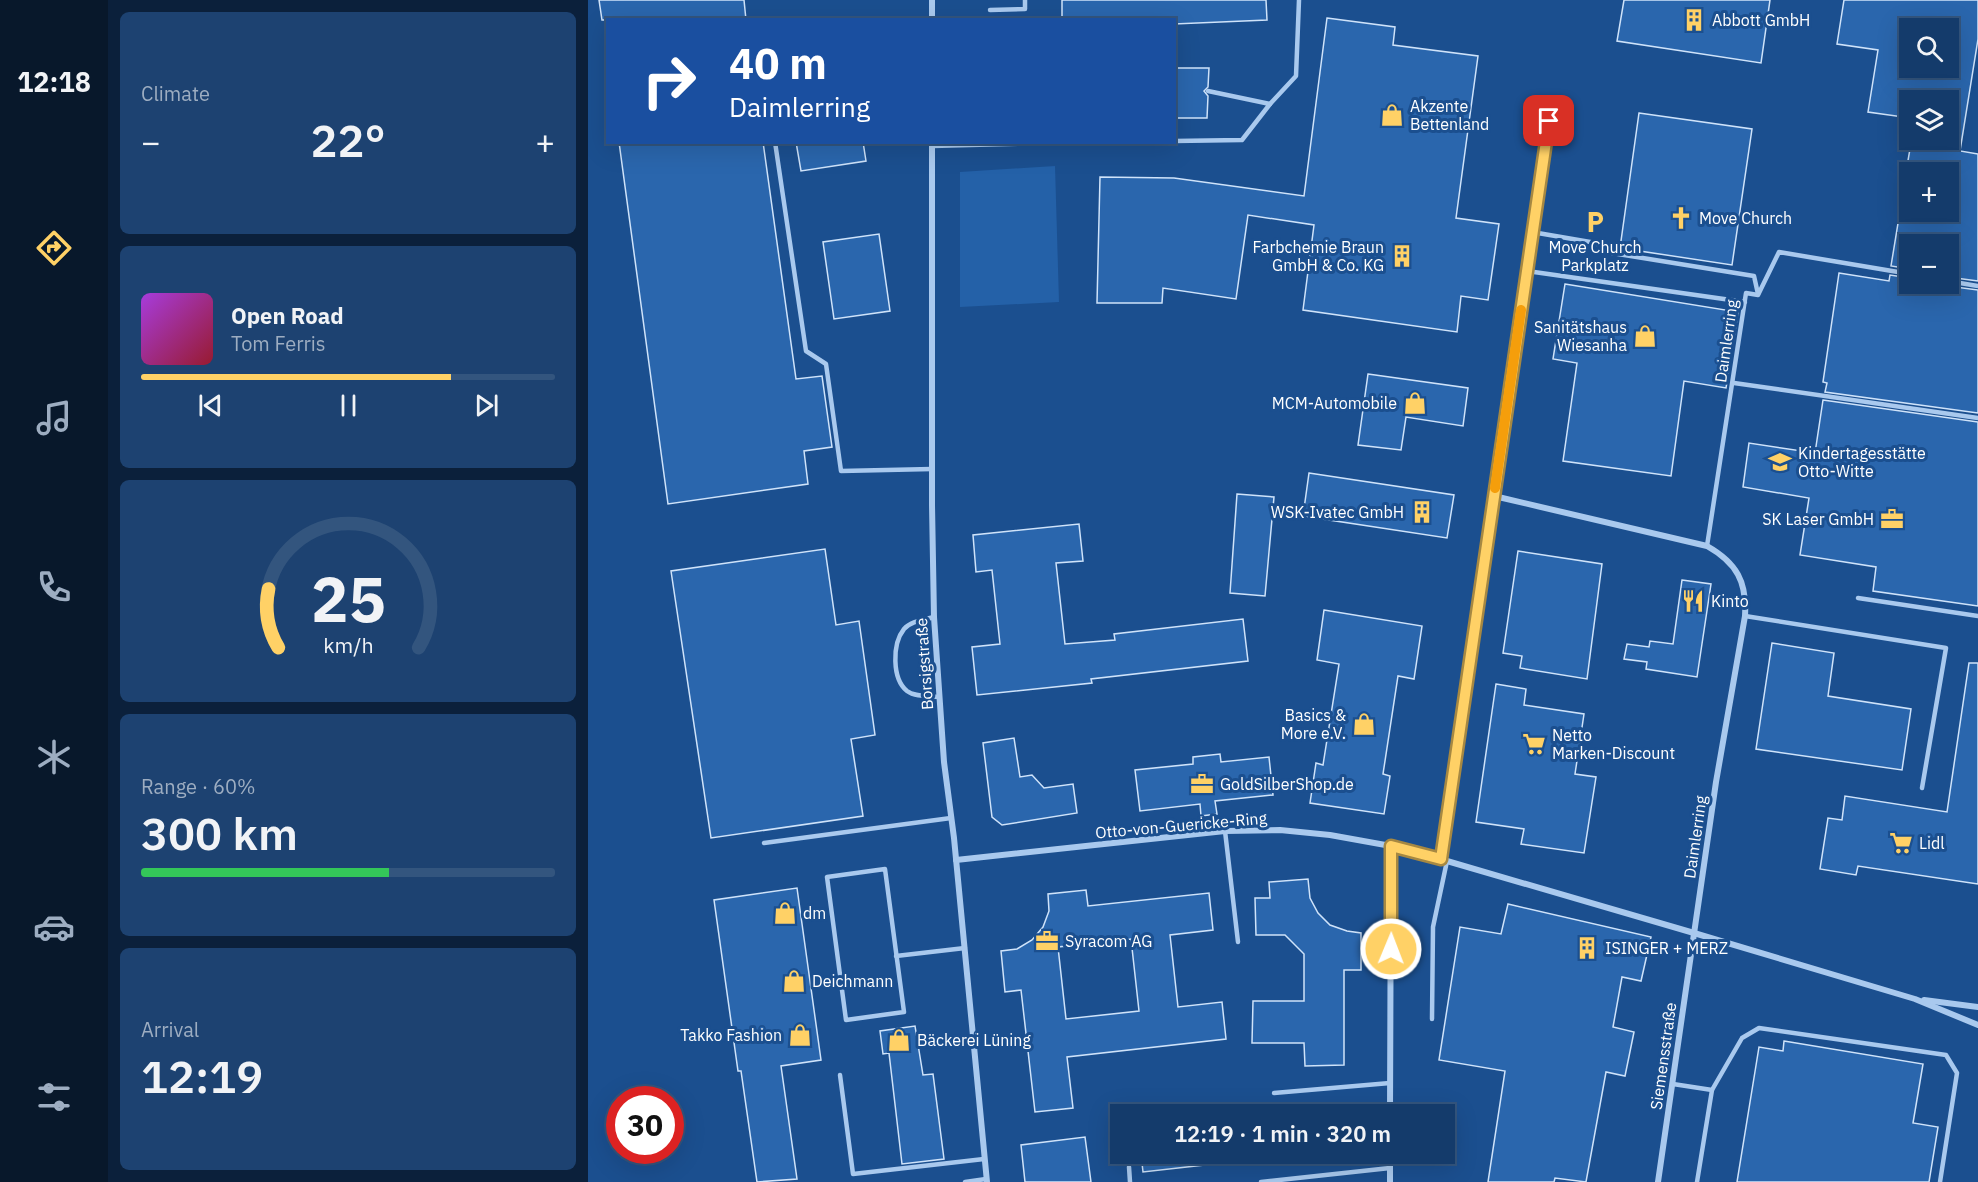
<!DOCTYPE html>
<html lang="en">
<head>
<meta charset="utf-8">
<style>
  body { margin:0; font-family:"IBM Plex Sans",sans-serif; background:#1d4271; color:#f1f3f6; height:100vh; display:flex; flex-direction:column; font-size:22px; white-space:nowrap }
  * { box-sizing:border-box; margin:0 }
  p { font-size:20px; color:#9dadc1 }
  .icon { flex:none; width:33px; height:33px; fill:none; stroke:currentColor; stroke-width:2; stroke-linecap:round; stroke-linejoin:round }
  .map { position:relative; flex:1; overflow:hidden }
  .drawer { display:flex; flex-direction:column; gap:12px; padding:12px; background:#0b203b; width:480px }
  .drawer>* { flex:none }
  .hud { position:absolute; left:18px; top:18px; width:570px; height:126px; border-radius:0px; box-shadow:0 6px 24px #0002,0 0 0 2px #33557e; background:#1a4fa0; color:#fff; overflow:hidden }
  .controls { position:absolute; left:1311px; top:18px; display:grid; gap:12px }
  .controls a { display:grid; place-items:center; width:60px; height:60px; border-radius:0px; background:#143b6b; box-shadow:0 6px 24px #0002,0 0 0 2px #33557e; font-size:30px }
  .speed { position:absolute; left:18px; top:1086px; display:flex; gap:12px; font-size:30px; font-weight:700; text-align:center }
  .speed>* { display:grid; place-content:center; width:78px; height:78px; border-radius:50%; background:#143b6b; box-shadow:0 6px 24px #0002,0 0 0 2px #33557e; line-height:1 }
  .speed .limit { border:9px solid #d22; background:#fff; color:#111 }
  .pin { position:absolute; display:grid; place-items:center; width:51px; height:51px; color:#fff; margin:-26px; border-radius:12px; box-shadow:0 3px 9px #0006 }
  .me { position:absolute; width:66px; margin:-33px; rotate:1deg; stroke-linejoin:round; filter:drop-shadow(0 0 4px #0008) }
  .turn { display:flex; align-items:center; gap:21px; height:126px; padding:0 24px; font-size:27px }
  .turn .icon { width:78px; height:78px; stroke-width:2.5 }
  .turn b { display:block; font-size:42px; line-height:51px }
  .big { font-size:45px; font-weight:600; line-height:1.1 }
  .drawer .card { flex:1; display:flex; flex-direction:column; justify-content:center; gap:9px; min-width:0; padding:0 21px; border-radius:9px; background:#1d4271 }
  .drawer .dial { align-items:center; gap:0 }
  .dial svg { height:156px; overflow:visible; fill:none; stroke:#33557e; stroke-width:7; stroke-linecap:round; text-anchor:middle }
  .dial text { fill:#f1f3f6; stroke:none }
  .song { display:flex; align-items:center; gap:18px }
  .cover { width:72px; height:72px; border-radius:9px; background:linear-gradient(135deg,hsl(280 70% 55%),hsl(350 70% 35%)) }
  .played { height:6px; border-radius:3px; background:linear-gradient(90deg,#ffd166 75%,#33557e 75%) }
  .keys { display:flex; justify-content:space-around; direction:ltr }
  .heat { display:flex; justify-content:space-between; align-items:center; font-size:33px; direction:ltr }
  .charge { height:9px; border-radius:4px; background:linear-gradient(90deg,#34c759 60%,#33557e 0) }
  .trip { position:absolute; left:522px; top:1104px; width:345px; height:60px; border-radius:0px; background:#143b6b; box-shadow:0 6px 24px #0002,0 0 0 2px #33557e; font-weight:600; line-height:60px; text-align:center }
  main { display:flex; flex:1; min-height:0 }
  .tabs { display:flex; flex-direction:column; width:108px; justify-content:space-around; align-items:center; background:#08182b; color:#9dadc1 }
  .tabs .icon { width:42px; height:42px }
  .tabs .active { color:#ffd166 }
  .tabs b { font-size:27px; color:#f1f3f6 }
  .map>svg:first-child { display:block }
  .green { fill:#2461a8 }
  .building { fill:#2a66ad; stroke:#cfe3fa; stroke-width:1.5; fill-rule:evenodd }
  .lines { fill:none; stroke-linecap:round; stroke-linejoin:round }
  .service { stroke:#a9c9ee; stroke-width:4.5 }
  .minor { stroke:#a9c9ee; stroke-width:6 }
  .route-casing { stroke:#a68842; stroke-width:15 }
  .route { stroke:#ffd166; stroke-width:10 }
  .slow { stroke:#f59e0b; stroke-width:10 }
  .labels { text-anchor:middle; stroke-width:6; stroke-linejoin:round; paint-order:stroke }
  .poi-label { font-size:16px; fill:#fff; stroke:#1b4f8f; text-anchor:start }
  .street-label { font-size:16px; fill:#fff; stroke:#1b4f8f }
</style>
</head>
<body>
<main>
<nav class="tabs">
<b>12:18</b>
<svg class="icon active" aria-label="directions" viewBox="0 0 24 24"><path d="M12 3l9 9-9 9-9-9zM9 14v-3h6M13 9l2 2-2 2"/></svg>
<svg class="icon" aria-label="music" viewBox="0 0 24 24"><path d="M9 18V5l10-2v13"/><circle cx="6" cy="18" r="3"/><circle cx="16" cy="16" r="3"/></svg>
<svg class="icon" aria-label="phone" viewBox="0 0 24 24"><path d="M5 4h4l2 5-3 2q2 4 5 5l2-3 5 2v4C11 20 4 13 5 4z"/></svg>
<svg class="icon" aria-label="climate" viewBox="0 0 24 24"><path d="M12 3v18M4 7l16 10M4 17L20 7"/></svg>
<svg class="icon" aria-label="car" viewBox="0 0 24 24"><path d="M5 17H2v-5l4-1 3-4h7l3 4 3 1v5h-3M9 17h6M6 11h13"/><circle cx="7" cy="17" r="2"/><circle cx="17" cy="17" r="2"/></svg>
<svg class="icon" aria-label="filters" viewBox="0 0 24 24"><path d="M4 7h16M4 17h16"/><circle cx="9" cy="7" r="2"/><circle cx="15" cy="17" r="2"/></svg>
</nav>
<section class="drawer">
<div class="card"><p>Climate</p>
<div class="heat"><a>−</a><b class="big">22°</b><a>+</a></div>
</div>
<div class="card">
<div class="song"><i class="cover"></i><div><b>Open Road</b><p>Tom Ferris</p></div></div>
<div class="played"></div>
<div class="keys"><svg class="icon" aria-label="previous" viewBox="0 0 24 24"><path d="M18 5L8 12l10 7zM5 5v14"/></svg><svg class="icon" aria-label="pause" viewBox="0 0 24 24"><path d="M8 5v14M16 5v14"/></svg><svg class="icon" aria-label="next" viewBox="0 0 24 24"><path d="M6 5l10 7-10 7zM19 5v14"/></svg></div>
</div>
<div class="card dial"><svg viewBox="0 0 100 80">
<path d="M14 69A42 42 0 1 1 86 69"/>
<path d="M14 69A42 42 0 0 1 9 39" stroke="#ffd166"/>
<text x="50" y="56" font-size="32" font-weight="700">25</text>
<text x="50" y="72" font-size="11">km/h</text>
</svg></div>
<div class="card"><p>Range · 60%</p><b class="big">300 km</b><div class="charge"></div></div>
<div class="card"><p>Arrival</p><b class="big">12:19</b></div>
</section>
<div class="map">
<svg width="1390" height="1182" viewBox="0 0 1390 1182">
  <rect width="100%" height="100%" fill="#1b4f8f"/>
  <polygon class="green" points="467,166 471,302 372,307 372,172"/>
  <g class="building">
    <polygon points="11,0 156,0 158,20 14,20"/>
    <polygon points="474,0 678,0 679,20 586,24 586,20 474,20"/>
    <polygon points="1036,0 1182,0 1173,63 1029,41"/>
    <path d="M1256,0H1390V39L1372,151L1390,154V281L1360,277V244H1322V269L1303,266L1313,205H1322V212H1360V172H1318L1323,143L1360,149V100H1322V118L1280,112L1290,50L1249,44ZM1322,28H1360V68H1322Z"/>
    <polygon points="739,18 807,27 805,45 890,56 868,218 911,224 900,300 873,296 869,332 715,310 726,225 660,215 648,299 575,288 574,303 509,303 512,177 586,178 716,196"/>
    <polygon points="586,68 621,68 620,87 616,91 620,96 619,118 586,118"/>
    <polygon points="1051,113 1164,129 1144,265 1032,248"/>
    <polygon points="31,142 175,142 208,379 234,376 244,447 216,451 220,484 80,504"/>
    <polygon points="208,142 275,142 278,161 213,171"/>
    <polygon points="291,234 302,311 246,319 235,242"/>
    <polygon points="1251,273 1301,281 1302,275 1322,278 1322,284 1360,290 1360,286 1390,290 1390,413 1237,392 1239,383 1235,382"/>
    <polygon points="977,284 1150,312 1138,388 1096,381 1083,476 975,461 989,363 965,359"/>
    <polygon points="780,374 880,388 875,426 818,417 813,450 770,445"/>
    <polygon points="1235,400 1390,422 1390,606 1285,591 1288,567 1212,555 1221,498 1155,487 1161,443 1227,453"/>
    <polygon points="721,473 866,495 859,538 715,516"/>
    <polygon points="649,494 686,497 677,596 642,593"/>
    <polygon points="491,524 495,561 468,563 477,644 527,640 526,634 655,619 660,661 503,679 504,683 389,695 384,647 412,644 404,570 388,572 385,535"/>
    <polygon points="237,549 248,625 271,621 287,735 263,739 275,816 123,838 83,571"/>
    <polygon points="930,551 1014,564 999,679 932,668 934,656 915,653"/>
    <polygon points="1094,580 1123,584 1109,677 1058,669 1059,662 1036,659 1039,644 1061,647 1062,641 1085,644"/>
    <polygon points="736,610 834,626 826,679 810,676 795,774 802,776 796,814 722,803 728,763 735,765 751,664 729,660"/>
    <polygon points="1184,643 1246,653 1240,696 1323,709 1314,770 1168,749"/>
    <polygon points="1381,663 1390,663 1390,884 1270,866 1268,875 1232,869 1240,818 1254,820 1257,796 1359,812"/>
    <polygon points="908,684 938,689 936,705 996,714 987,774 1008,777 996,853 933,844 936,829 888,822"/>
    <polygon points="426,738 432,777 444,775 456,788 485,784 489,813 414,825 404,817 395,743"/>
    <polygon points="632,754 633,762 681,757 685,795 627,801 629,814 613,816 612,804 552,811 547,770 605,764 605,757"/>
    <polygon points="720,879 722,898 730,913 742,925 759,931 773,933 773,970 756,970 756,1065 717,1066 716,1043 664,1043 665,1001 716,1001 716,954 697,935 668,935 667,898 682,898 681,882"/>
    <polygon points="209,888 233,1060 193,1066 209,1179 169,1182 153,1071 150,1071 126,900"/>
    <path d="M498,890L500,906L621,893L625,930L582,935L590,1007L634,1002L638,1039L479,1057L485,1108L447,1112L433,990L417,992L413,951L429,949L444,940L455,927L461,911L460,894ZM543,939L551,1011L478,1019L470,947Z"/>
    <polygon points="920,904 1063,937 1053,981 1034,977 1025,1027 1046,1032 1037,1076 1018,1072 998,1182 967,1178 966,1182 900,1182 917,1071 851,1060 872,927 913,934"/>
    <polygon points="327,1026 335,1075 345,1074 356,1159 314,1164 301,1053 295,1054 292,1031"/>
    <polygon points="1196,1041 1335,1064 1325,1123 1350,1127 1341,1182 1149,1182 1171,1047 1195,1051"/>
    <polygon points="497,1137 503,1182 437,1182 433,1145"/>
    <polygon points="553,1154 624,1154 625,1164 555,1172"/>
  </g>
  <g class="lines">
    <g class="service">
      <polyline points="402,10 437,9 437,0"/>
      <polyline points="682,104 708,76 711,0"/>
      <polyline points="586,141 654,140 682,104 620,91"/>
      <polyline points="187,142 218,351 238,364 253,471 344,469"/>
      <polyline points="344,146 498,142"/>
      <polyline points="944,232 1008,243 1024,253 1166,276 1170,294"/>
      <polyline points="939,271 1157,302"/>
      <polyline points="1360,281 1390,286"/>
      <polyline points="1146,383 1390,418"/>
      <polyline points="1119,546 1158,293 1170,295 1191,252 1322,274"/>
      <polyline points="1270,598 1390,616"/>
      <polyline points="1157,616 1358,648 1334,788"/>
      <path d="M346,617C336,620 323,621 316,629C304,644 304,679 319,691C327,697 341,696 351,697"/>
      <polyline points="637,831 650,942"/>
      <polyline points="176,843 363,818"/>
      <polygon points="297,869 316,1012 258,1020 239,877"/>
      <polyline points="308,956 377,948"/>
      <polyline points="844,1019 845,927 859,861"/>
      <polyline points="252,1075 265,1174 396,1159"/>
      <polyline points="1085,1084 1124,1090 1154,1038 1171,1028 1358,1055 1369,1073 1352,1182"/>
      <polyline points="686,1093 802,1083"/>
      <polyline points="541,1167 542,1182"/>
      <polyline points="377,1182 398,1179"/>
      <polyline points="673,1182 802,1168"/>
      <polyline points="1109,1182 1124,1090"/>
    </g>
    <g class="minor">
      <polyline points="344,20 344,0"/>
      <polyline points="344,142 344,505 346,617 356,762 366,838 399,1182"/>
      <path d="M906,496L1119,546C1149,563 1159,582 1157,616L1128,782L1070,1182"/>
      <polyline points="853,859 964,99"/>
      <polyline points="368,860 637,831 692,830 742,835 803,846 859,861 1106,933 1327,999 1390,1025"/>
      <polyline points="1336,1000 1390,1007"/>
      <polyline points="802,1114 803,846"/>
      <polyline points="802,1182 802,1154"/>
    </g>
  </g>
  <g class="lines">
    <g class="route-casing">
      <polyline id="route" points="803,949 803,846 853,859 961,121"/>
    </g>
    <use href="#route" class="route"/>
    <polyline class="slow" points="907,488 933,310"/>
  </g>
  <defs>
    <g id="building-bare" transform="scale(1.8)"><path d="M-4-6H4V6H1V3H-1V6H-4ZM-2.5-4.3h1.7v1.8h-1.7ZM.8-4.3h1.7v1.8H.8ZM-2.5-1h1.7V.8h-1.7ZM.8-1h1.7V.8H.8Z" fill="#ffd166" stroke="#1b4f8f" stroke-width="2.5" paint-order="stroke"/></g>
    <g id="shop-bare" transform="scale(1.8)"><path d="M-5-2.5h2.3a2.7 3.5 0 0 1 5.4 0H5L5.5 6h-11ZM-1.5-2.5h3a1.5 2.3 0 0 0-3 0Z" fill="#ffd166" stroke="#1b4f8f" stroke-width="2.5" paint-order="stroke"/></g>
    <g id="church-bare" transform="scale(1.8)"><path d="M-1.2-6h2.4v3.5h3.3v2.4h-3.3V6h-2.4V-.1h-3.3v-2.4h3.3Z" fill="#ffd166" stroke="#1b4f8f" stroke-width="2.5" paint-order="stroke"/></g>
    <g id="parking-bare" transform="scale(1.8)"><path d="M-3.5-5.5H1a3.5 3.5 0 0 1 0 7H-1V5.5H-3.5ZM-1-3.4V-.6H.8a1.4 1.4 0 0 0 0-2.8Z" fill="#ffd166" stroke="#1b4f8f" stroke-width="2.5" paint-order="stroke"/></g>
    <g id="school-bare" transform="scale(1.8)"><path d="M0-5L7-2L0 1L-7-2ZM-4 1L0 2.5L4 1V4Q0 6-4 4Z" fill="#ffd166" stroke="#1b4f8f" stroke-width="2.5" paint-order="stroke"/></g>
    <g id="office-bare" transform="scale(1.8)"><path d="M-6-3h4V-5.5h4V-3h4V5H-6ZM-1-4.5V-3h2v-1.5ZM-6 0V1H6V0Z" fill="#ffd166" stroke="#1b4f8f" stroke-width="2.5" paint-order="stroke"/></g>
    <g id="restaurant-bare" transform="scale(1.8)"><path d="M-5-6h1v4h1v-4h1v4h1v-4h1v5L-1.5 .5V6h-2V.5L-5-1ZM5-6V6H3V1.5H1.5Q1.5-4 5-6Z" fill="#ffd166" stroke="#1b4f8f" stroke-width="2.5" paint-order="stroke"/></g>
    <g id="supermarket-bare" transform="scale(1.8)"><path d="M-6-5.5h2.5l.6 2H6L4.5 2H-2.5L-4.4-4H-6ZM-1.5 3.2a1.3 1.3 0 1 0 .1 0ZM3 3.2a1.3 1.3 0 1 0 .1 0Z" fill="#ffd166" stroke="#1b4f8f" stroke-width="2.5" paint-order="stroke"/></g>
  </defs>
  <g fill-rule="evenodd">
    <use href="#building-bare" x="1106" y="20"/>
    <use href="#shop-bare" x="804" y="115"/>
    <use href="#church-bare" x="1093" y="218"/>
    <use href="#parking-bare" x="1007" y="222"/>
    <use href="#building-bare" x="814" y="256"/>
    <use href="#shop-bare" x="1057" y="336"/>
    <use href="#shop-bare" x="827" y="403"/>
    <use href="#school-bare" x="1192" y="462"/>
    <use href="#building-bare" x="834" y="512"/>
    <use href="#office-bare" x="1304" y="519"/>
    <use href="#restaurant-bare" x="1105" y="601"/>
    <use href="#shop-bare" x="776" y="724"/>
    <use href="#supermarket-bare" x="946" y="744"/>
    <use href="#office-bare" x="614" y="784"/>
    <use href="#supermarket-bare" x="1313" y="843"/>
    <use href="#shop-bare" x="197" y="913"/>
    <use href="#office-bare" x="459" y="941"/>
    <use href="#building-bare" x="999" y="948"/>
    <use href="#shop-bare" x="206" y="981"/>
    <use href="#shop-bare" x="212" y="1035"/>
    <use href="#shop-bare" x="311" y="1040"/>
  </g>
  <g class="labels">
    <g class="poi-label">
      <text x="1124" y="26">Abbott GmbH</text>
      <text x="822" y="112">Akzente<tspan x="822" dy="18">Bettenland</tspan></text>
      <text x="1111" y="224">Move Church</text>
      <text x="796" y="253" text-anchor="end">Farbchemie Braun<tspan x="796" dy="18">GmbH &amp; Co. KG</tspan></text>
      <text x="1007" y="253" text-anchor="middle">Move Church<tspan x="1007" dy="18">Parkplatz</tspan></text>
      <text x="1039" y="333" text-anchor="end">Sanitätshaus<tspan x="1039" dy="18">Wiesanha</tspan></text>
      <text x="809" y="409" text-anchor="end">MCM-Automobile</text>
      <text x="1210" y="459">Kindertagesstätte<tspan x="1210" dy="18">Otto-Witte</tspan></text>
      <text x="816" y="518" text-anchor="end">WSK-Ivatec GmbH</text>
      <text x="1286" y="525" text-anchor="end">SK Laser GmbH</text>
      <text x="1123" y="607">Kinto</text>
      <text x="758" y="721" text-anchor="end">Basics &amp;<tspan x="758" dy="18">More e.V.</tspan></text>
      <text x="964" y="741">Netto<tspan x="964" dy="18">Marken-Discount</tspan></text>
      <text x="632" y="790">GoldSilberShop.de</text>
      <text x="1331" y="849">Lidl</text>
      <text x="215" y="919">dm</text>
      <text x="477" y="947">Syracom AG</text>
      <text x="1017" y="954">ISINGER + MERZ</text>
      <text x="224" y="987">Deichmann</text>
      <text x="194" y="1041" text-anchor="end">Takko Fashion</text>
      <text x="329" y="1046">Bäckerei Lüning</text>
    </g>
    <g class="street-label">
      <text transform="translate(1138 341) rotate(-82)" y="6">Daimlerring</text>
      <text transform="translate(336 664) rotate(-94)" y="6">Borsigstraße</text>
      <text transform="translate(593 825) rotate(-5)" y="6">Otto-von-Guericke-Ring</text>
      <text transform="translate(1107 837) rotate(-82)" y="6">Daimlerring</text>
      <text transform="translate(1075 1056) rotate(-82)" y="6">Siemensstraße</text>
    </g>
  </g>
</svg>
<div class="controls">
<a><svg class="icon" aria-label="search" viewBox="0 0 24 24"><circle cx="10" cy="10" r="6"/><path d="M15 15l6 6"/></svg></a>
<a><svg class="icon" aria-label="layers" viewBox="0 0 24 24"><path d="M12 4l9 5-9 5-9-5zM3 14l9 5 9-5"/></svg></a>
<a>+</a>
<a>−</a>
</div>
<div class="speed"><div class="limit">30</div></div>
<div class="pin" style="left:961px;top:121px;background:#d93025"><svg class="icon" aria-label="arrive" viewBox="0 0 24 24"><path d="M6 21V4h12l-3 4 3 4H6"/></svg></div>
<svg class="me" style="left:803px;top:949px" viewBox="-20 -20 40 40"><circle r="17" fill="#ffd166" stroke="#fff" stroke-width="3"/><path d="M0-11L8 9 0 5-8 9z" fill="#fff"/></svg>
<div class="trip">12:19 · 1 min · 320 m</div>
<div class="hud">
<div class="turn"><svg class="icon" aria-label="right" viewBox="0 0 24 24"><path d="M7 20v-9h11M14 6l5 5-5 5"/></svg><div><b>40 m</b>Daimlerring</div></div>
</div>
</div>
</main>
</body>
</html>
